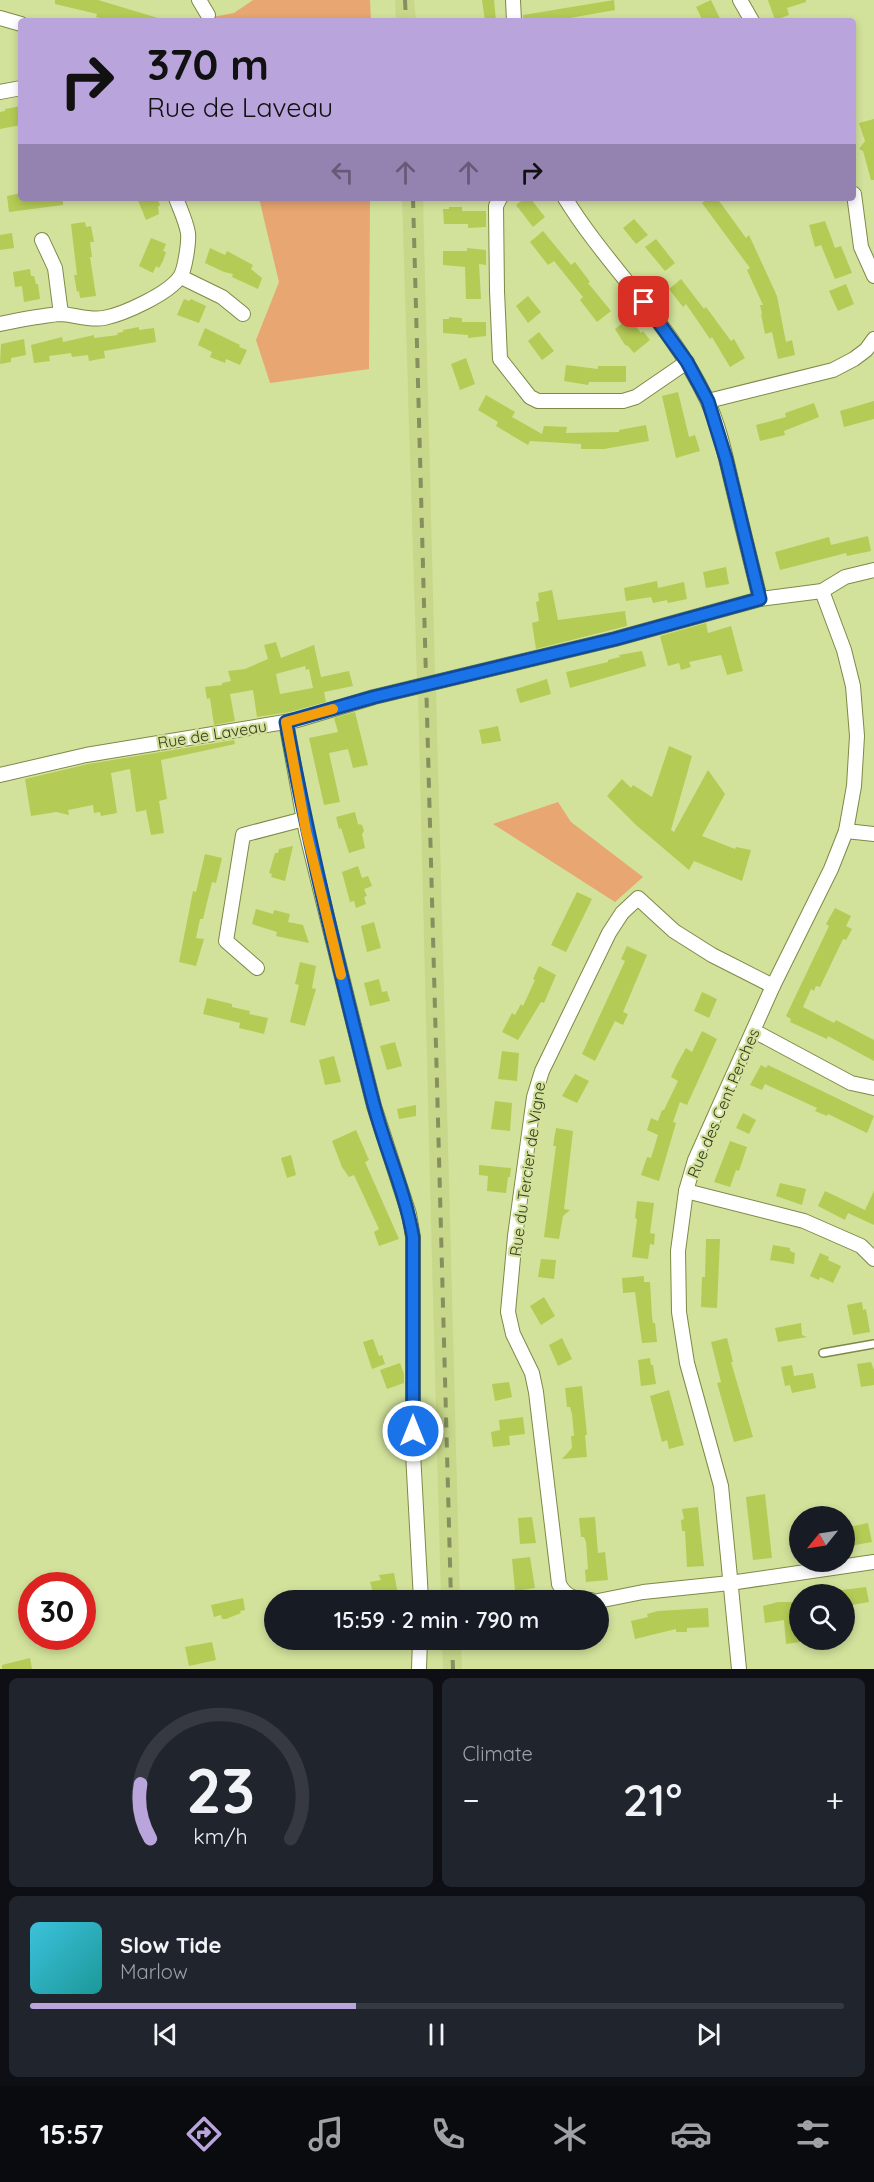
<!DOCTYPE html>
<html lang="en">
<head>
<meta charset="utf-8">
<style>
  body { margin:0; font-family:Quicksand,sans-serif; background:#20242c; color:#f1f3f6; height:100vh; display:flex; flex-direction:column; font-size:22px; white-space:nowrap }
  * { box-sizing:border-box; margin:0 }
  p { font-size:20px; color:#9ea1a6 }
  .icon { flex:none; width:33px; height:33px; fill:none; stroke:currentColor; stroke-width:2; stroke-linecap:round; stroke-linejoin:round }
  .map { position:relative; height:1669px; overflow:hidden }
  .side { display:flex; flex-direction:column; gap:9px; padding:9px; background:#0d0f14; flex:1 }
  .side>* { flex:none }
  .hud { position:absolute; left:18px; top:18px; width:838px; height:183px; border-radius:6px; box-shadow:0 3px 9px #0003; background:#baa4dc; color:#111; overflow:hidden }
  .needle { width:39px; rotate:240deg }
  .tools { position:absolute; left:789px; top:1506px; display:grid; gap:12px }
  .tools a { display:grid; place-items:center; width:66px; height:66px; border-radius:50%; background:#171b24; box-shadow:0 3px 9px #0003; font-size:30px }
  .speed { position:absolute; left:18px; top:1572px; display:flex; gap:12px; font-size:30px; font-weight:700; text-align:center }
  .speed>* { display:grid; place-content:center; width:78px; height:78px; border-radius:50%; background:#171b24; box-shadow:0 3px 9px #0003; line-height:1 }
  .speed .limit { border:9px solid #d22; background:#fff; color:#111 }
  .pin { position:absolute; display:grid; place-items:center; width:51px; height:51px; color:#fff; margin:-26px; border-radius:12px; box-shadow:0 3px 9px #0006 }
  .me { position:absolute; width:66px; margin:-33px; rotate:0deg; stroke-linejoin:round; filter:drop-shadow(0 0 4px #0008) }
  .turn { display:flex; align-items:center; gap:21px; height:126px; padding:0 30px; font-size:27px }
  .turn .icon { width:78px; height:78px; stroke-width:2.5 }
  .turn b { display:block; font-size:42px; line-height:51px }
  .lanes { display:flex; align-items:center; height:57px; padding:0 30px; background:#0003; justify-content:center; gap:30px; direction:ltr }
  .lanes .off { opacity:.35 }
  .big { font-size:45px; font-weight:600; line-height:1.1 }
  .side .tile { flex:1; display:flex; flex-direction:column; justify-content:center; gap:9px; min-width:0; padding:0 21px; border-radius:9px; background:#20242c }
  .side .dial { align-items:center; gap:0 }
  .dial svg { height:156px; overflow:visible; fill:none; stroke:#363941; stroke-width:7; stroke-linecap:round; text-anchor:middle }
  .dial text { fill:#f1f3f6; stroke:none }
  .song { display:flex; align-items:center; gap:18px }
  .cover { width:72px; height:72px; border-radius:9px; background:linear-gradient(135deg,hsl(190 70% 55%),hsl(180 70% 35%)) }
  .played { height:6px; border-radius:3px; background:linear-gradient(90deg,#baa4dc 40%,#363941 40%) }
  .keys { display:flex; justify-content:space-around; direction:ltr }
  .heat { display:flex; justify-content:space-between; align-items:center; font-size:33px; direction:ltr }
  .side .tiles { flex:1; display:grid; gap:9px; grid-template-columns:1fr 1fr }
  .tile:last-child { grid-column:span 2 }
  .trip { position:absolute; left:264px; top:1590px; width:345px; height:60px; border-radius:30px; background:#171b24; box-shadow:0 3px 9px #0003; font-weight:600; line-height:60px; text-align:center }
  .tabs { display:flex; height:96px; justify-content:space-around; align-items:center; background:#090b0e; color:#9ea1a6 }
  .tabs .icon { width:42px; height:42px }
  .tabs .on { color:#baa4dc }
  .tabs b { font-size:27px; color:#f1f3f6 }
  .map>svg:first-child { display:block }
  .built { fill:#c7d88a }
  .green { fill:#e8a672 }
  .building { fill:#b4cb56; fill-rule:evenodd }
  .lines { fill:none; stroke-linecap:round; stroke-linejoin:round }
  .service-casing { stroke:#7c8a46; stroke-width:10 }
  .minor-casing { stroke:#7c8a46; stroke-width:16 }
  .service { stroke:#fff; stroke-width:7 }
  .minor { stroke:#fff; stroke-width:14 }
  .rail { stroke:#85905e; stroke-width:4; stroke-dasharray:10 10; stroke-linecap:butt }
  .route-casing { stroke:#114b97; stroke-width:15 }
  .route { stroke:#1a73e8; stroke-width:10 }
  .slow { stroke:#f59e0b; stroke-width:10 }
  .labels { text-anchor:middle; stroke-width:4.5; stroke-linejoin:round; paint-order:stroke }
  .street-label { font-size:16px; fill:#353b1e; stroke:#d2e29b }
</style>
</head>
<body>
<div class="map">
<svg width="874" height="1669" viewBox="0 0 874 1669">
  <rect width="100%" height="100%" fill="#d2e29b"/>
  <g class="built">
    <polygon points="395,0 414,0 416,21 396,21"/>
    <polygon points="402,198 423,198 435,675 417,680"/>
    <polygon points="436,691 451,1257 460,1600 441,1600 432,1262 418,695"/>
    <polygon points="442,1640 461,1640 462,1669 443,1669"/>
  </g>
  <g class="green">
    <polygon points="253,0 370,0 371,21 206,21 207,18 234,13"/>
    <polygon points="259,198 370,198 369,369 270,383 256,340 279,282"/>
    <polygon points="558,802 571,822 643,877 615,902 493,824"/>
  </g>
  <g class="building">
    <polygon points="55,0 98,0 158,18 158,21 110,21 96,17 97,14 55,4"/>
    <polygon points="482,0 494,0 496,21 485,21"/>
    <polygon points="614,0 615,10 553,21 523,21 523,15"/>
    <polygon points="711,0 721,21 703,21 696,7"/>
    <polygon points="768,0 806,0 806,2 787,8 789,15 775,20"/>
    <polygon points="21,106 21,125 0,129 0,112 5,111 5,109"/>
    <polygon points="874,119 874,180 871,180 863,151 859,149 865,141 859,123"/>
    <polygon points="21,193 21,198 63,198 63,205 9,212 7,196"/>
    <polygon points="137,198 157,198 160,205 158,207 159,214 146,220"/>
    <polygon points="525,198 530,198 545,217 533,227 516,205"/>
    <polygon points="708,198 717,198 746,238 749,235 777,296 786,342 792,340 795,355 778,359 772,332 765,334 761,314 762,314 760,305 763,305 747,270 750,268 702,203"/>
    <polygon points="449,207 462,207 462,211 486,211 486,227 468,228 468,224 444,224 443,209 449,209"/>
    <polygon points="634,219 648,235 636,244 623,228"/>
    <polygon points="825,221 835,248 841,246 852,273 835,279 821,245 815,247 809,225"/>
    <polygon points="85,222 86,227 91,226 94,242 90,242 92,257 90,257 96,296 80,298 79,291 77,292 74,275 77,275 71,224"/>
    <polygon points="543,231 571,265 575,262 590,282 588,283 611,311 597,322 580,300 583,297 554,261 548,265 530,242"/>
    <polygon points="12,233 14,248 0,250 0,235"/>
    <polygon points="151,238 166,244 163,251 166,252 163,261 159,268 156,266 153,273 139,266"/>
    <polygon points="656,239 675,263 665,271 645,247"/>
    <polygon points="210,248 225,255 227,251 253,265 251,269 262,278 258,289 232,277 233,274 224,272 205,263"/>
    <polygon points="467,248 486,250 486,265 479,264 481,299 466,299 465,267 443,265 443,251 467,251"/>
    <polygon points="30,269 31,276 34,276 36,284 38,284 40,299 24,302 22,286 15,287 13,272"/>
    <polygon points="681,279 704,309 706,307 731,341 734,339 745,358 730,367 712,337 710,339 686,304 683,307 669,289"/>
    <polygon points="846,284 854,304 838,311 829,291"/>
    <polygon points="528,296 541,312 528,323 516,306"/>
    <polygon points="184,299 189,301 191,299 206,306 199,323 177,315"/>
    <polygon points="449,317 462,318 462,322 486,322 486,336 468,338 468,335 443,333 443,319 449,319"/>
    <polygon points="629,318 641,333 643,331 650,340 634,353 628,346 625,345 615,329"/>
    <polygon points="139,327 139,330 154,328 156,342 104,351 105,358 89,361 88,355 72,357 71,353 49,356 50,361 34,363 31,345 62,337 63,342 94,335 94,338 118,335 117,333 123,332 123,330"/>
    <polygon points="205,328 240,345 239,347 247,350 240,365 226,359 225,363 210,357 212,352 198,345"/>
    <polygon points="539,332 554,351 542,360 528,341"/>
    <polygon points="24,339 26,355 11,358 11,362 0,364 1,344"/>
    <polygon points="466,358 475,384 460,390 451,364"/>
    <polygon points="566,365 598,369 598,366 626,366 626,382 589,382 588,385 564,381"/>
    <polygon points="678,392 689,437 695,435 700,451 676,458 662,396"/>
    <polygon points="486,395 515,412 512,417 542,434 544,426 567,427 566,433 619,432 619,430 646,425 649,441 604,449 581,449 581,444 530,441 528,445 496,426 498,422 478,410"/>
    <polygon points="874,401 874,419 844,427 840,411"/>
    <polygon points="814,403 819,417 784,431 785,435 760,441 756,425 786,417 785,413"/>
    <polygon points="868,536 871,551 847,556 846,553 780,570 775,552 829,537 831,545"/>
    <polygon points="726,567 729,584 706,588 703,572"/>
    <polygon points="657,581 658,588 684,582 687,599 668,603 667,600 653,603 651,597 626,601 624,588"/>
    <polygon points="552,590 558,620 625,611 627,626 536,649 532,623 539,621 536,602 539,601 538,593"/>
    <polygon points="706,623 708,633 731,626 743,671 727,675 721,655 689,662 691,667 681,670 679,663 668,666 660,636"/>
    <path d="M276,642L281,658L314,645L321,677L349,671L353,686L324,692L326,702L290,712L257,717L253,690L230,694L235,721L214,725L210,698L207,699L205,687L222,685V683L231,681L228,671L245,669L268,659L264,645ZM305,666L306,670L309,669L313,688L280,694L276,674Z"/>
    <polygon points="642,651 646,666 570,688 566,672 608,662 608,660 620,657 619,655"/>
    <polygon points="547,679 551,694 520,703 516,689"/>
    <polygon points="355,712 368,765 353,768 348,749 329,753 340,802 324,805 309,738 338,732 334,718"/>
    <polygon points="498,726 501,741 482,744 479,730"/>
    <polygon points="234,740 235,744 161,760 167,799 159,801 164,833 151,835 146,810 136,812 130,769 111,773 117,813 101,816 100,812 94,813 93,805 68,810 69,815 56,812 31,816 25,779 88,764"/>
    <polygon points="669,746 692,756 671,830 674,832 708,770 725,794 702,836 735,849 736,847 751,850 742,881 694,861 689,870 636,825 607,796 622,779 631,788 633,785 652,797"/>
    <polygon points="355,812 358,824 362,825 364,831 362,834 365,848 349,853 341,828 339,829 336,817"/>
    <polygon points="293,846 285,881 271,877 272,874 269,873 275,853 278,853 279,849"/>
    <polygon points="205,854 222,858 216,883 212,882 203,919 200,919 196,938 204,939 196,966 179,962 193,891 196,892"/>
    <polygon points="358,866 362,878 368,876 372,886 364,889 367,896 364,897 366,904 356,908 354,901 350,902 342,872"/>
    <polygon points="577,892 592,899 566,952 551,945"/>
    <polygon points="835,908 851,916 846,926 852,929 846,940 843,939 820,987 816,986 814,991 811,989 803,1007 834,1023 836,1020 874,1040 874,1061 828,1036 827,1039 790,1022 791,1019 786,1016 829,926 826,924"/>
    <polygon points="256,909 273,914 274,910 290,914 288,922 303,925 309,943 276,936 277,932 252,924"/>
    <polygon points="374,922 381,948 367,952 361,926"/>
    <polygon points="627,946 647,955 623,1012 628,1014 623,1025 615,1021 595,1061 582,1054 625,961 621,959"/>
    <polygon points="300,962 316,966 312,988 316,989 305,1026 290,1022 299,985 295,984"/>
    <polygon points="539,966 556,975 544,1003 541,1002 518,1040 502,1032 512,1013 515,1015 521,1004 523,1006 535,980 533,979"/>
    <polygon points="379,979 382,992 387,991 390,1001 370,1006 364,983"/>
    <polygon points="702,992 717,999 709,1018 694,1011"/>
    <polygon points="207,998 232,1004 232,1007 250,1011 249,1014 268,1018 264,1034 239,1028 240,1023 203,1014"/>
    <polygon points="702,1031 717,1039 687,1105 680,1102 673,1122 676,1123 659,1181 641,1175 647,1157 651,1158 658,1135 647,1130 651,1118 658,1121 662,1110 664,1110 678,1081 671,1077 676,1066 686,1048 692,1052"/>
    <polygon points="395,1042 402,1066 387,1070 380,1046"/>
    <polygon points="502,1051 519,1053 517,1081 498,1079"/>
    <polygon points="334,1056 341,1082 325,1085 319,1060"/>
    <polygon points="761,1065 766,1068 768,1065 874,1116 867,1133 828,1114 827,1116 815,1111 817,1108 765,1084 762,1090 750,1085"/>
    <polygon points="575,1074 589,1081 577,1103 562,1096"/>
    <polygon points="495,1101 512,1103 510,1131 491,1129"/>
    <polygon points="416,1105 416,1116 399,1119 397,1109"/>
    <polygon points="743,1113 756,1120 749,1134 736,1128"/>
    <polygon points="556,1128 573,1131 564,1209 570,1210 563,1216 559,1239 544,1237 556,1146 553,1146"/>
    <polygon points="356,1130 369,1160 365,1162 399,1239 379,1246 374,1232 379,1229 354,1175 349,1177 342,1167 332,1141"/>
    <polygon points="730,1141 747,1147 739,1171 736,1170 730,1187 714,1182"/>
    <polygon points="291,1155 296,1175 287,1178 281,1158"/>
    <polygon points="479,1165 511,1168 510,1177 508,1177 506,1193 487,1191 488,1176 479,1175"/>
    <polygon points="780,1183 806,1189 802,1205 776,1196"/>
    <polygon points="825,1191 865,1210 874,1191 874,1225 848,1213 845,1220 818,1206"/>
    <polygon points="637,1201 654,1203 650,1233 655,1234 654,1245 650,1244 648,1259 632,1257 637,1219 635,1218"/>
    <polygon points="706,1239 720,1239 717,1308 701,1307 702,1277 705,1277"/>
    <polygon points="773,1245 790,1248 790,1251 795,1253 794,1264 770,1260"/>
    <polygon points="820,1253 829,1257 828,1260 841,1266 833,1283 820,1277 819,1280 810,1276"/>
    <polygon points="541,1259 556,1260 554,1279 538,1277"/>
    <polygon points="644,1276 644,1282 650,1282 652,1316 653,1323 655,1323 657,1342 642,1343 635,1292 623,1293 622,1278"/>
    <polygon points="544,1297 555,1316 541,1325 530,1306"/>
    <polygon points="862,1302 863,1310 866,1309 870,1332 853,1335 847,1305"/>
    <polygon points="801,1323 802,1335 807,1337 778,1342 775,1328"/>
    <polygon points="562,1338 572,1359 558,1366 549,1345"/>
    <polygon points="727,1338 733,1362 731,1362 753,1437 734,1442 717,1383 721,1382 711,1342"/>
    <polygon points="373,1339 379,1356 382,1355 385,1364 372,1369 363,1342"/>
    <polygon points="650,1358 651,1365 653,1365 656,1384 641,1386 638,1360"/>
    <polygon points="871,1362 874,1370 874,1385 861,1387 857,1364"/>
    <polygon points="400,1363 404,1374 404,1383 387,1389 380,1370"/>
    <polygon points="792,1365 794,1376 813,1373 816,1388 792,1393 790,1385 785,1386 781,1367"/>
    <polygon points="509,1382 512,1397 495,1401 492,1384"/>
    <polygon points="582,1386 587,1435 585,1435 587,1457 562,1459 572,1448 571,1436 574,1436 572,1414 570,1407 567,1407 565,1388"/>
    <polygon points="669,1390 684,1445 669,1449 667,1440 662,1442 650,1396"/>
    <polygon points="523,1417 525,1434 509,1436 510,1445 493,1447 491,1432 500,1430 499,1420"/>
    <polygon points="765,1494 772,1558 753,1560 746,1497"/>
    <polygon points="698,1507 704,1566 687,1567 685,1531 682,1531 681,1520 684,1519 682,1509"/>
    <polygon points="532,1517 536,1543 520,1544 518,1518"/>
    <polygon points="595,1517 598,1553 605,1552 608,1580 586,1582 585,1570 588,1569 586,1542 584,1537 581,1537 579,1518"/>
    <polygon points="868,1523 872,1542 844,1547 844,1528"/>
    <polygon points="530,1557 535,1588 515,1591 512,1559"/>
    <polygon points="394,1573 399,1600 375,1600 370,1582 381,1580 379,1575"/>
    <polygon points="866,1587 869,1602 846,1606 842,1590"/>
    <polygon points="243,1598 245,1610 240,1611 241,1613 226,1619 222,1619 221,1615 214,1617 211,1605"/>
    <polygon points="778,1602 800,1602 800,1642 786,1644 784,1620 765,1623 763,1606"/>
    <polygon points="708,1608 709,1627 687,1628 687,1632 676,1632 676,1629 635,1639 631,1621 648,1617 647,1614 658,1611"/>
    <polygon points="212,1642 216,1660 189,1666 185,1647"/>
    <polygon points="30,1658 32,1669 2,1669 2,1665"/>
  </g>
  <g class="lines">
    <g class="service-casing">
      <polyline id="service" points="823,1353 874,1344"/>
    </g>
    <g class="minor-casing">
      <g id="minor">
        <polyline points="199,0 208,15"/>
        <polyline points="513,0 514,21"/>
        <polyline points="740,0 752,21"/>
        <polyline points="0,18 21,24"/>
        <polyline points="0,92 21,88"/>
        <polyline points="854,194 861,247 874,276"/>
        <polyline points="500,198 496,206 497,291 500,359 530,397 538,401 623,401 636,397 687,362"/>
        <path d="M565,198C608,268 672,324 707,400C721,429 727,465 735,496C743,531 752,565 760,599"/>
        <polyline points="42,240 55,268 61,314"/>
        <polyline points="181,277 222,297 243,314"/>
        <path d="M0,324C19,320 39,316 59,314C74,314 88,321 104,318C124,314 168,294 180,277C185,270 189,242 188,233C186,221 180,209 176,198"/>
        <polyline points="708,401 833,370 854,359 866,350 874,339"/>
        <polyline points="286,722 306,831 332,937 374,1106 409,1214 413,1237 413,1453 421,1600"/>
        <polyline points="0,775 86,755 297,720 374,697 615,639 760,599 822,591 845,577 874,570"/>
        <polyline points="846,831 874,834"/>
        <polyline points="257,968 226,941 243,835 304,819"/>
        <polyline points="754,1031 851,1083 874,1088"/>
        <polyline points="686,1191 804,1221 861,1246 874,1259"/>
        <path d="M591,1600C576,1599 566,1598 559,1584L536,1392L532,1373L513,1334L508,1312L515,1236L534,1097L542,1071L609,933L622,913L638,898L674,931L712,955L773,986"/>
        <polyline points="598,1601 643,1592 730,1583 874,1562"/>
        <polyline points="419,1669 420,1640"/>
        <polyline points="739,1669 721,1486 687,1363 679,1312 678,1251 686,1191 695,1160 773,986 831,869 846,831 854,786 857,736 853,686 844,650 822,591"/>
      </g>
    </g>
    <use href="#service" class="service"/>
    <use href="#minor" class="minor"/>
    <g class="rail">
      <polyline points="405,0 406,21"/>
      <polyline points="413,198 451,1600"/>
      <polyline points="452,1640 453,1669"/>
    </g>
  </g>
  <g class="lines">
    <g class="route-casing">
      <path id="route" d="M413,1431V1237C405,1191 385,1148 373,1102C341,976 310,850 286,722L374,697L615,639L760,599L726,459L708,401L687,362L644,302"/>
    </g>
    <use href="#route" class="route"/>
    <polyline class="slow" points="333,709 286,722 306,831 341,975"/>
  </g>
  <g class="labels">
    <g class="street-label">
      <text transform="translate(212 734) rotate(-9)" y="6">Rue de Laveau</text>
      <text transform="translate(723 1103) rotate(-67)" y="6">Rue des Cent Perches</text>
      <text transform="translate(527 1169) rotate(-82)" y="6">Rue du Tercier de Vigne</text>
    </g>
  </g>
</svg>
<div class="tools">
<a><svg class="needle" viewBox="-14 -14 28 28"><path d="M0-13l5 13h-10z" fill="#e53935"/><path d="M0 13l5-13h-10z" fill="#9ea1a6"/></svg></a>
<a><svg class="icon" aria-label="search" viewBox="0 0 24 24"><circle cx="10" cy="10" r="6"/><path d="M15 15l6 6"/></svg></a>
</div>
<div class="speed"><div class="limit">30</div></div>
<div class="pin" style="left:644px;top:302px;background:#d93025"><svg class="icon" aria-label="arrive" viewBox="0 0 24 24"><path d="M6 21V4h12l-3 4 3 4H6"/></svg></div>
<svg class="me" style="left:413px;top:1431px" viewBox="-20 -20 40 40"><circle r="17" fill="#1a73e8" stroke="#fff" stroke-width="3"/><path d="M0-11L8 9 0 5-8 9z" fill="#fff"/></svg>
<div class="trip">15:59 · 2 min · 790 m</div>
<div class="hud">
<div class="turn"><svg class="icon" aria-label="right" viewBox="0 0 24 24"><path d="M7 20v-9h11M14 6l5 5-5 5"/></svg><div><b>370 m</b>Rue de Laveau</div></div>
<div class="lanes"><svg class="icon off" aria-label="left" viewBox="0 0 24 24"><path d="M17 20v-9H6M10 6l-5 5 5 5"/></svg><svg class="icon off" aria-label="ahead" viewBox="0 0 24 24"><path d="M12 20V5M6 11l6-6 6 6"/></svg><svg class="icon off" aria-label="ahead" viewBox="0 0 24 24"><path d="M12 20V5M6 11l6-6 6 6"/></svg><svg class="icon" aria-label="right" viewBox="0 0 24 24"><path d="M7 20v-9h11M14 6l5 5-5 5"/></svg></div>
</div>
</div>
<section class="side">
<div class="tiles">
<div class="tile dial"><svg viewBox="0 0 100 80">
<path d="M14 69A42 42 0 1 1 86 69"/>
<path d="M14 69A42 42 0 0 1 9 41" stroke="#baa4dc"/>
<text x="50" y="56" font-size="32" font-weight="700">23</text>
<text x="50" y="72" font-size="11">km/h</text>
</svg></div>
<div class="tile"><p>Climate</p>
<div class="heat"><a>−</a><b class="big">21°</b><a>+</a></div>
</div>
<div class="tile">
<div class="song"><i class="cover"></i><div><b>Slow Tide</b><p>Marlow</p></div></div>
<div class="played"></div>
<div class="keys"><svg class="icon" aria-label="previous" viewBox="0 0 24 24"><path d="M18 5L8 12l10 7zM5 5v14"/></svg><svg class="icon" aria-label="pause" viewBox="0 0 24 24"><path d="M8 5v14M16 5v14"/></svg><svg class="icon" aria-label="next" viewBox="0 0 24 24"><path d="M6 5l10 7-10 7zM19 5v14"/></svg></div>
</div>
</div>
</section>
<nav class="tabs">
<b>15:57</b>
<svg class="icon on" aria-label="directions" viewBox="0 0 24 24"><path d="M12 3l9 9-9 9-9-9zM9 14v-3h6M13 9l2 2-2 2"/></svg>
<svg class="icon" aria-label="music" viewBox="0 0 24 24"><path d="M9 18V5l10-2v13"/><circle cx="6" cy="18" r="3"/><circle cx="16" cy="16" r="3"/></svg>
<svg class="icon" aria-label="phone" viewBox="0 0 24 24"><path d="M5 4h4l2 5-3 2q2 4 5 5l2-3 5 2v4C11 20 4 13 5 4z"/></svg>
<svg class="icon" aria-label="climate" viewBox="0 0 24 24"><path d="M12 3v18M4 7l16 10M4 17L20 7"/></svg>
<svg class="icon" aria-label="car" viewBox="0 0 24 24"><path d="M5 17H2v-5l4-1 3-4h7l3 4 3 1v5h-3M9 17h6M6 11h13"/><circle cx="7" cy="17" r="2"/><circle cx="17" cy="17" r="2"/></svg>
<svg class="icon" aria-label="filters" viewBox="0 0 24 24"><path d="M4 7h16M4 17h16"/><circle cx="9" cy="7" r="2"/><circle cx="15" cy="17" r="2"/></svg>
</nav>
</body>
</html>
